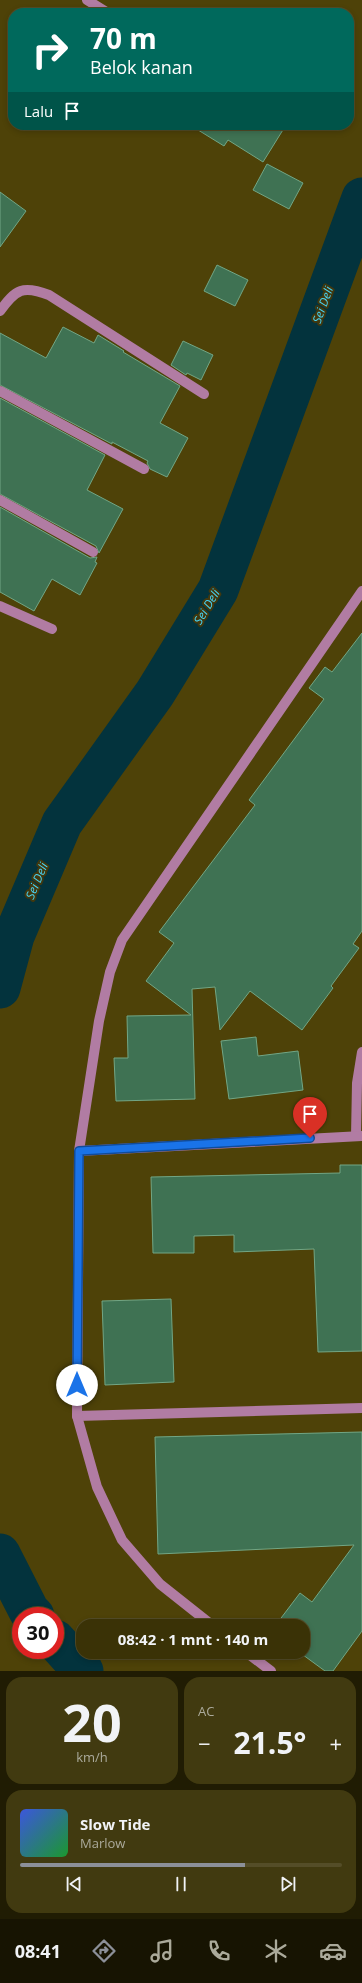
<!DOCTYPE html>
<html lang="id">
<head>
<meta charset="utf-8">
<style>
  body { margin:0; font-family:"Open Sans",sans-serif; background:#413a10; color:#f1f3f6; height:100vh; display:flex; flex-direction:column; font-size:15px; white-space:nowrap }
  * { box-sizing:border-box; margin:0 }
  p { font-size:13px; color:#abaa9b }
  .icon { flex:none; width:22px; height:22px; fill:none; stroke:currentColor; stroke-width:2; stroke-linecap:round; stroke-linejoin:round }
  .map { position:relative; height:1671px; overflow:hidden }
  .details { display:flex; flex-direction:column; gap:6px; padding:6px; background:#201c03; flex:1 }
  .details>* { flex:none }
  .top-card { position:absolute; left:8px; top:8px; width:346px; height:122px; border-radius:16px; box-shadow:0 2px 6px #0003,0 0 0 1px #544d28; background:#00695c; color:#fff; overflow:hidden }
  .speed { position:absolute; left:12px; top:1607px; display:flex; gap:8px; font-size:20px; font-weight:700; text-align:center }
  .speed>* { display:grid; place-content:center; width:52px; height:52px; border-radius:50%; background:#3a3206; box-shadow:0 2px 6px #0003,0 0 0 1px #544d28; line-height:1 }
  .speed .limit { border:6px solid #d22; background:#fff; color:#111 }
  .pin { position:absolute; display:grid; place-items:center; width:34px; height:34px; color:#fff; margin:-41px -17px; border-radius:50% 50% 50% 0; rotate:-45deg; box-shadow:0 0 4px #0007 }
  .pin .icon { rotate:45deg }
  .me { position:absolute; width:44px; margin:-22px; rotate:0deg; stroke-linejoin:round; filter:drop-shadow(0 0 3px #0008) }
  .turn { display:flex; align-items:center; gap:14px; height:84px; padding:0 16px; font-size:18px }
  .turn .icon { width:52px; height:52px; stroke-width:2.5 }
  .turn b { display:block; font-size:28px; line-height:34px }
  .then { display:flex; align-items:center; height:38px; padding:0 16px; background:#0003; gap:8px; font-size:15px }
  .big { font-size:30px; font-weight:700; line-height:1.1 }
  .details .card { flex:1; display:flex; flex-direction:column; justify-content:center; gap:6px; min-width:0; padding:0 14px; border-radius:16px; background:#413a10 }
  .details .dial { align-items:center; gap:0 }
  .dial b { font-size:52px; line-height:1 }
  .song { display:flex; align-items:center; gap:12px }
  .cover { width:48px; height:48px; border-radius:6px; background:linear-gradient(135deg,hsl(230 70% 55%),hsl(130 70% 35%)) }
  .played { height:4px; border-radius:2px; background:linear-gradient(90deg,#8c9099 70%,#544d28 70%) }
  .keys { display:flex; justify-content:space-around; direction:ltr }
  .heat { display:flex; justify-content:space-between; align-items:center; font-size:22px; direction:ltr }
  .details .tiles { flex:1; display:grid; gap:6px; grid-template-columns:1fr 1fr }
  .card:last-child { grid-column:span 2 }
  .trip { position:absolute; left:76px; top:1619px; width:234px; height:40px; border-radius:16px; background:#3a3206; box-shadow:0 2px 6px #0003,0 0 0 1px #544d28; font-weight:700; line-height:40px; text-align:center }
  .tabs { display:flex; height:64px; justify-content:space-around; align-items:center; background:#171402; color:#abaa9b }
  .tabs .icon { width:28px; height:28px }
  .tabs .active { color:#8c9099 }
  .tabs b { font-size:18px; color:#f1f3f6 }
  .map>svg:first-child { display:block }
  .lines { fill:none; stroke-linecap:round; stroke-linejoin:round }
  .river { stroke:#03333d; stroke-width:41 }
  .building { fill:#3f7253; stroke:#72a685 }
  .minor { stroke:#b17ca3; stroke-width:10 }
  .route-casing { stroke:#114b97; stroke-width:10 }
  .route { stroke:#1a73e8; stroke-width:7 }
  .labels { text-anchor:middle; stroke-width:4; stroke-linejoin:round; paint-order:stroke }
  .water-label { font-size:12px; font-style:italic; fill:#48d5f5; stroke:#41380f }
</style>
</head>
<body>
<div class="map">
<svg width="362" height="1671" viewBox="0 0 362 1671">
  <rect width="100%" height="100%" fill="#4e4208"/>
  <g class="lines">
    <g class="river">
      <polyline points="0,988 14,936 62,823 155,693 218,590 362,198"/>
      <polyline points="0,1554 29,1611 34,1616"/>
      <polyline points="55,1640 83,1671"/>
    </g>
  </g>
  <g class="building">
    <polygon points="190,125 286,125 263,162 228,140 224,146"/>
    <polygon points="267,164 303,183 289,209 253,190"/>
    <polygon points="0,192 26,211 0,247"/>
    <polygon points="217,265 248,280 235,306 204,291"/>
    <polygon points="63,327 94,343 98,335 124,351 123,352 180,386 160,423 188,438 167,477 150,469 147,463 148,461 112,442 112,444 0,385 0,333 46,358"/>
    <polygon points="183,341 213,355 201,380 187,373 186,375 171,365"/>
    <polygon points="0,398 105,455 87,490 123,509 99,553 96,546 0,494"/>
    <polygon points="0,507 90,558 97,557 95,562 97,563 80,595 52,579 34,611 0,592"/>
    <polygon points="362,633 362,931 353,944 359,948 331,986 333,988 302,1030 250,991 220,1030 215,987 192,989 195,1099 116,1101 114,1058 128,1058 127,1016 191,1015 146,981 174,943 159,932 255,805 249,800 324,699 309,688 325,667 332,672"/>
    <polygon points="256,1037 258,1056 298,1051 303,1090 229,1099 221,1041"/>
    <polygon points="340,1165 362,1165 362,1351 318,1352 314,1249 234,1252 234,1235 194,1236 194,1253 153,1253 151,1177 340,1173"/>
    <polygon points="171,1299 174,1382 105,1385 102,1301"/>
    <polygon points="362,1432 362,1631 333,1671 325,1671 299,1652 303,1652 303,1626 275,1626 300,1593 312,1602 354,1545 158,1554 155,1437"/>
  </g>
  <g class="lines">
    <g class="minor">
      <polyline points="87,0 108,13"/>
      <path d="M0,311C16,289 23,285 49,295L204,394"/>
      <polyline points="0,391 144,469"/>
      <polyline points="0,500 93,552"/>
      <polyline points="0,606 52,629"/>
      <polyline points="356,1136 357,1083 362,1052"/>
      <polyline points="79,1151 362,1136"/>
      <polyline points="77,1416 362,1408"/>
      <polyline points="213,1626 160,1584 122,1540 97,1487 77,1416 79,1151 99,1021 110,972 122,940 362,591"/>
      <polyline points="246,1652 271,1671"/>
    </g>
  </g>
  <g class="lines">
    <g class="route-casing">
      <polyline id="route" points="77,1385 79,1151 310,1138"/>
    </g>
    <use href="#route" class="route"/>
  </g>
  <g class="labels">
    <g class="water-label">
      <text transform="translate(323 305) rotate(-70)" y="4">Sei Deli</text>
      <text transform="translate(207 607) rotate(-59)" y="4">Sei Deli</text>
      <text transform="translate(37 881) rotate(-67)" y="4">Sei Deli</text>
    </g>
  </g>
</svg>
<div class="speed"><div class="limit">30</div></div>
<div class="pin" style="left:310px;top:1138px;background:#d93025"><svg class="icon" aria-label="arrive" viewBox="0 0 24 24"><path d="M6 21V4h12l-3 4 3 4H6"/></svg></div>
<svg class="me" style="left:77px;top:1385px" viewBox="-20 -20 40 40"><circle r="19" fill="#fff"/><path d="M0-13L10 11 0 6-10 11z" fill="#1a73e8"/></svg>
<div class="trip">08:42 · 1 mnt · 140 m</div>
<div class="top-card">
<div class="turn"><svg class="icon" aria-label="right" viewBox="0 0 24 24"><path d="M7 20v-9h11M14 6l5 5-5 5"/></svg><div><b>70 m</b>Belok kanan</div></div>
<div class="then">Lalu<svg class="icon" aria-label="arrive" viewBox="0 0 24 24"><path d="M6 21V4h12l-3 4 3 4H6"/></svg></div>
</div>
</div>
<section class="details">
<div class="tiles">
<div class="card dial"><b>20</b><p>km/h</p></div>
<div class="card"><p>AC</p>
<div class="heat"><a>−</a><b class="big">21.5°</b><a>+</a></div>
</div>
<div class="card">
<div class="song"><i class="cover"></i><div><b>Slow Tide</b><p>Marlow</p></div></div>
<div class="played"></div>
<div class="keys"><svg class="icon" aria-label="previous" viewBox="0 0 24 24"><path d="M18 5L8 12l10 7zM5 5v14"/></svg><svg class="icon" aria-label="pause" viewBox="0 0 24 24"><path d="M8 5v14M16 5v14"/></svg><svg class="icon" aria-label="next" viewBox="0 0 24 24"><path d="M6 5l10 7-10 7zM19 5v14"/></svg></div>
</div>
</div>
</section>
<nav class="tabs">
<b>08:41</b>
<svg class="icon active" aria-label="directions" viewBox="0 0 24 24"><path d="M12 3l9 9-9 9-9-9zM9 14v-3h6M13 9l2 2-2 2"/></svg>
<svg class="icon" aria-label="music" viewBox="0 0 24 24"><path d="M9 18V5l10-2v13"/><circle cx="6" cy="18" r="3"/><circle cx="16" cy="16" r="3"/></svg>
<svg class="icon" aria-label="phone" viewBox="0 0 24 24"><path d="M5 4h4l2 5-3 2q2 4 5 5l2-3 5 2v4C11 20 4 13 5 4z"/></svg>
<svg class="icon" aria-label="climate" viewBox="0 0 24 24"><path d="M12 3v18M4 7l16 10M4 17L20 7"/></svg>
<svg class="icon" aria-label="car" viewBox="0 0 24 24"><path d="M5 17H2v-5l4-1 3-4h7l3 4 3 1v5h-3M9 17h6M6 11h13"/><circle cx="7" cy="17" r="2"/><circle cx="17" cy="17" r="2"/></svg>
</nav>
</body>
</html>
